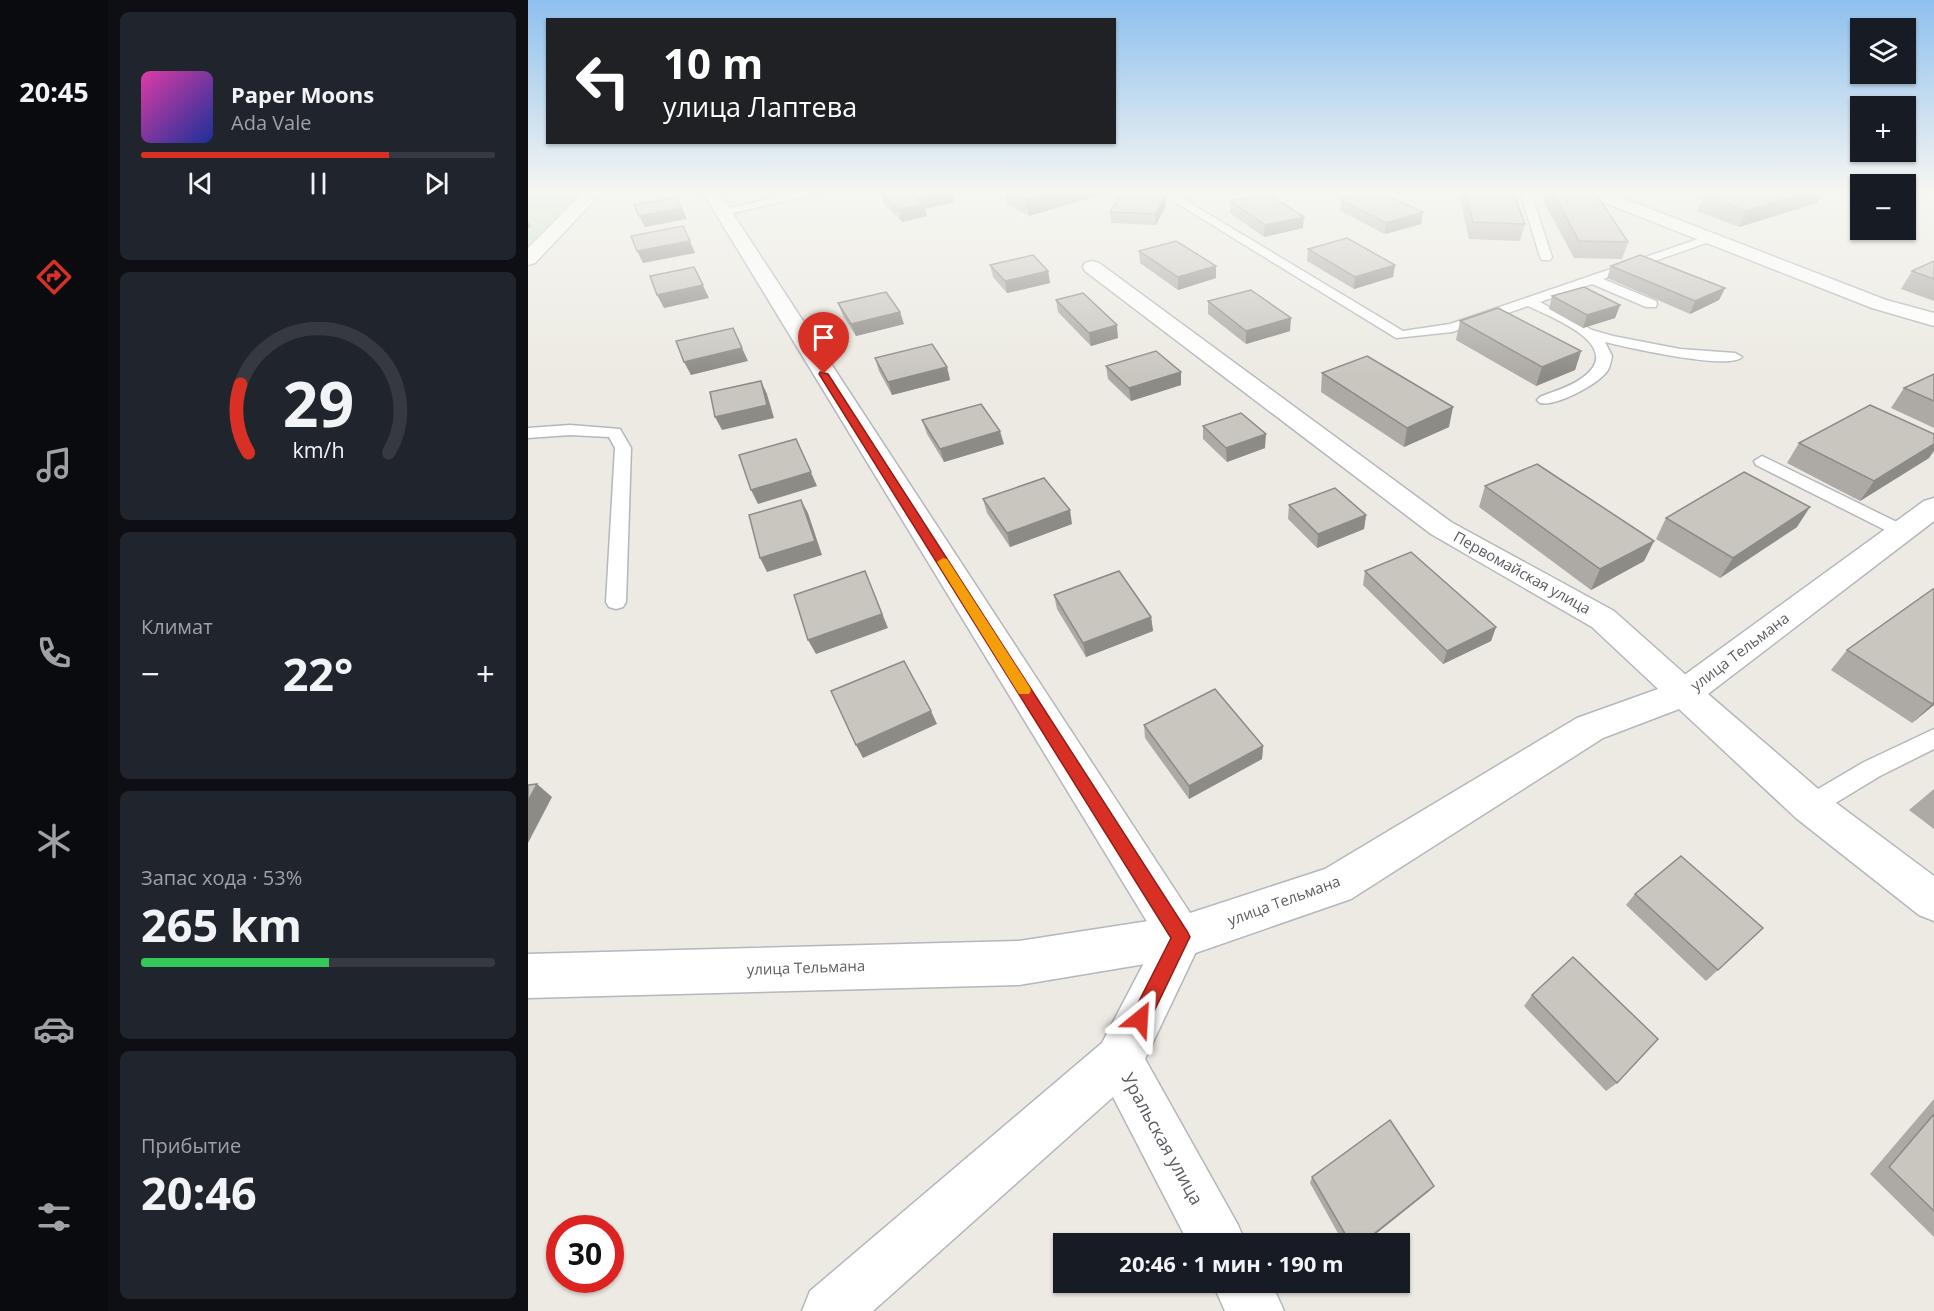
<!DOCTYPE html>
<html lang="ru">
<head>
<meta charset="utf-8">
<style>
  body { margin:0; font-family:"Open Sans",sans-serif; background:#20242c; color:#f1f3f6; height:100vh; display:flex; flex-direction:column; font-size:22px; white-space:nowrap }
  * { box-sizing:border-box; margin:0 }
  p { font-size:20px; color:#9ea1a6 }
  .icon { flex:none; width:33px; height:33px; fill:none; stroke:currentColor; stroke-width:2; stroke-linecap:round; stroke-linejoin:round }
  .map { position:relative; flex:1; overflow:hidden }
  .side { display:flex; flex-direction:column; gap:12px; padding:12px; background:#0d0f14; width:420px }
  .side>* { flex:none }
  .top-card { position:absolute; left:18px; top:18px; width:570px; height:126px; border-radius:0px; box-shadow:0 2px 4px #0004; background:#202124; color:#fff; overflow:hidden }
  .fabs { position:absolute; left:1322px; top:18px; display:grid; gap:12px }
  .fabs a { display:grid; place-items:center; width:66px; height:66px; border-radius:0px; background:#171b24; box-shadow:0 2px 4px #0004; font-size:30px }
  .speed { position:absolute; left:18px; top:1215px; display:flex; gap:12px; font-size:30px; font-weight:700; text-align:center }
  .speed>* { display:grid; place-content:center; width:78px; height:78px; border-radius:50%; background:#171b24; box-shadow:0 2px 4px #0004; line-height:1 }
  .speed .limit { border:9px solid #d22; background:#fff; color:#111 }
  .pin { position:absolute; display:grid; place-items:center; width:51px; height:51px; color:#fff; margin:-62px -26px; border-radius:50% 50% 50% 0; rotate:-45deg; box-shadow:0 0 6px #0007 }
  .pin .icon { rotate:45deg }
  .me { position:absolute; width:66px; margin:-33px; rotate:27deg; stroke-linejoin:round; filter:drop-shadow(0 0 4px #0008) }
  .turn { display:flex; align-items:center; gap:21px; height:126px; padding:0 18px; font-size:27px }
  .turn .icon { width:78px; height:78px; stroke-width:2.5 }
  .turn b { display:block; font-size:42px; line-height:51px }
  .big { font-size:45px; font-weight:700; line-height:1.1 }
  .side .widget { flex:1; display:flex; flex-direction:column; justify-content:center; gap:9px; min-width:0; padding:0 21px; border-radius:9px; background:#20242c }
  .side .dial { align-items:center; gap:0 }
  .dial svg { height:156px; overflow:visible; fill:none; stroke:#363941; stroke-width:7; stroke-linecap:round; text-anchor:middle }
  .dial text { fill:#f1f3f6; stroke:none }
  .song { display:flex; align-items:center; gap:18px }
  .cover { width:72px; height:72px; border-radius:9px; background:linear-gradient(135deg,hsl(320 70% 55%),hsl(230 70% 35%)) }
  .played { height:6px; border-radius:3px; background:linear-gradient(90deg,#d93025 70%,#363941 70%) }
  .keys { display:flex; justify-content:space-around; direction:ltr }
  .heat { display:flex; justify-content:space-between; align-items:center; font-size:33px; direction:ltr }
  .charge { height:9px; border-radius:4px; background:linear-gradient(90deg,#34c759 53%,#363941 0) }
  .trip { position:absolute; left:525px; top:1233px; width:357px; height:60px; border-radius:0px; background:#171b24; box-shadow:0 2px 4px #0004; font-weight:700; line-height:60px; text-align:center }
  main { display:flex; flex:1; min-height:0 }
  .tabs { display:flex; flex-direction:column; width:108px; justify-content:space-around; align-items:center; background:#090b0e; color:#9ea1a6 }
  .tabs .icon { width:42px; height:42px }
  .tabs .on { color:#d93025 }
  .tabs b { font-size:27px; color:#f1f3f6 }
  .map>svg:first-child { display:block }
  .green { fill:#c0e1c1 }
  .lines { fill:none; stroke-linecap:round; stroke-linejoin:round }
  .service-casing { stroke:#b4b7bb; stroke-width:3 }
  .minor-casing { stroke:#b4b7bb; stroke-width:3 }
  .tertiary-casing { stroke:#b4b7bb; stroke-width:3 }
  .service { fill:#fff; fill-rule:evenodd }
  .minor { fill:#fff; fill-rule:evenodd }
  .tertiary { fill:#fff; fill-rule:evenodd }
  .wall { fill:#adaaa5 }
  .shaded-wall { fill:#8d8b86 }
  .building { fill:#c9c6c0; stroke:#8d8b86; stroke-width:1.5 }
  .route { fill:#d93025; stroke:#8d1f18; stroke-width:1.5 }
  .slow { fill:#f59e0b }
  .labels { text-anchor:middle; stroke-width:4.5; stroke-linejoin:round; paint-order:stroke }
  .street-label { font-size:15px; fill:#5a5d61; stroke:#fff }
  .near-street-label { font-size:18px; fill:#5a5d61; stroke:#fff }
</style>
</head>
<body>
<main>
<nav class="tabs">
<b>20:45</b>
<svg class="icon on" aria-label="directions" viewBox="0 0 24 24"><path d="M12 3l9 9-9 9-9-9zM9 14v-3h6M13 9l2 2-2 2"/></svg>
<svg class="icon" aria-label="music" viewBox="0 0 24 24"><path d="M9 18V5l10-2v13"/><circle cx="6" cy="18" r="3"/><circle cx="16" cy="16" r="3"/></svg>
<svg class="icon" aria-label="phone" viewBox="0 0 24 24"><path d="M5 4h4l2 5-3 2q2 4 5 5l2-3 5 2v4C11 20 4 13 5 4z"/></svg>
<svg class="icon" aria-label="climate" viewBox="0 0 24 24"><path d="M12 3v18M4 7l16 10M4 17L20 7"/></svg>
<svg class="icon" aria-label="car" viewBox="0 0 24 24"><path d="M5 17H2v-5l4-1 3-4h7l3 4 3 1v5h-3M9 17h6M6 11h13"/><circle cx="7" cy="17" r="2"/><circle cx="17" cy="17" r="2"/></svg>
<svg class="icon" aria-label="filters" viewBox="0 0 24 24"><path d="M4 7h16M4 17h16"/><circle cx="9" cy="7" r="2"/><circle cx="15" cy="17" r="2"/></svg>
</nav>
<section class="side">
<div class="widget">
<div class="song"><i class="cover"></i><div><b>Paper Moons</b><p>Ada Vale</p></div></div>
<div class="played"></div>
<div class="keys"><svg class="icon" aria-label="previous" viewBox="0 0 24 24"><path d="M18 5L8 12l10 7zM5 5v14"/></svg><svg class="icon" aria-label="pause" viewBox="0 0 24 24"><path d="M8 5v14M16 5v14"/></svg><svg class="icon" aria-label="next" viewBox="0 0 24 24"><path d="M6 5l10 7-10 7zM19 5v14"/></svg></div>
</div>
<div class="widget dial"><svg viewBox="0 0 100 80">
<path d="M14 69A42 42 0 1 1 86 69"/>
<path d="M14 69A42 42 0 0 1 10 34" stroke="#d93025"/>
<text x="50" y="56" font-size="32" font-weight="700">29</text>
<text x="50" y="72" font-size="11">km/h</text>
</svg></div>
<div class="widget"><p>Климат</p>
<div class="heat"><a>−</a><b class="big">22°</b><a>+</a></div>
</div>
<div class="widget"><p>Запас хода · 53%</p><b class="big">265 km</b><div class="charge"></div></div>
<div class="widget"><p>Прибытие</p><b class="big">20:46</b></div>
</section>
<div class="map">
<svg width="1406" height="1311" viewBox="0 0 1406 1311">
  <rect width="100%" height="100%" fill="#eceae2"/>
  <polygon class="green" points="0,191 53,191 0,250"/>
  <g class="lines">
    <g class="service-casing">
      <g id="service">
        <polygon points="277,191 298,191 193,216 188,213 193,210"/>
        <path d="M629,191H642L875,331L922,324L1179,236H1187V240L1075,279L1128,301L1129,304L1128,307H1118L1064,284L1012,302L1064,330L1085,336L1152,349L1207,353L1214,357C1201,371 1098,347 1077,342L1084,356C1083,361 1082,366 1080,370C1071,384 1028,407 1012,403L1009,400L1012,397C1026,391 1042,387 1054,378C1099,346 1025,318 1000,306L924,332L868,338Z"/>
        <polygon points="992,191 1002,191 1024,257 1022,260 1014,260 1012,257"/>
        <polygon points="42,425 92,429 103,448 98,602 95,607 88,609 81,607 78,602 87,448 81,437 42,435 0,438 0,428"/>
        <polygon points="1234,456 1379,527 1382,531 1379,535 1367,535 1228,465 1226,461"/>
        <polygon points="1406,729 1406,749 1352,776 1291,813 1282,817 1273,813 1270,806 1273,799 1336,762"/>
      </g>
    </g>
    <g class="minor-casing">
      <g id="minor">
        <polygon points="57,191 75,191 7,263 0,265 0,248"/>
        <polygon points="174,191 190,191 668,922 675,937 617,1059 710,1225 718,1244 661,1244 585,1097 345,1311 274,1311 282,1291 574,1043 629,938"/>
        <polygon points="1059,191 1076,191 1358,300 1406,313 1406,326 1344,308 1062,197"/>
        <polygon points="564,261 571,263 923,522 1086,611 1168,684 1173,693 1168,702 1156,706 1144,702 1064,627 903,534 557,271 555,267 557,263"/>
        <polygon points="684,1282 743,1282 756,1311 697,1311"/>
      </g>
    </g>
    <g class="tertiary-casing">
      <polygon id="tertiary" points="1406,498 1406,521 1180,694 1296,794 1406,876 1406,921 1391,915 1268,818 1151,709 1075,738 823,899 653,958 491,985 0,998 0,954 491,941 653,916 797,869 1049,718 1144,684 1396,501"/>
    </g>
    <use href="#service" class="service"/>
    <use href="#minor" class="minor"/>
    <use href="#tertiary" class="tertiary"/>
  </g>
  <g class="wall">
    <polygon points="352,191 425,191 427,202 397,209 399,216 374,222 355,202"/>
    <polygon points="477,191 586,191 501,216 479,204"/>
    <polygon points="934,191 985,191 997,224 992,241 941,239 932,198"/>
    <polygon points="1019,191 1066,191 1100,242 1094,259 1046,258 1016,202"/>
    <polygon points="638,195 638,206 628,225 583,223 582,212"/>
    <polygon points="1176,195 1289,203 1211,227 1169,211"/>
    <polygon points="813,200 895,212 893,224 857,234 812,211"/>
    <polygon points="702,201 775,228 736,237 702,213"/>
    <polygon points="780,249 867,265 865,277 826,289 779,261"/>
    <polygon points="611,251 688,278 650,290 612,263"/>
    <polygon points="1406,261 1406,301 1373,289 1384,271"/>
    <polygon points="462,265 520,271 522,283 479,293 465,277"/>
    <polygon points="1083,266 1197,288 1191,300 1162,314 1079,278"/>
    <polygon points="1024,296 1092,305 1087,318 1055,328 1021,309"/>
    <polygon points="528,300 590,338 563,346 530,312"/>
    <polygon points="680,301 762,331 718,344 680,314"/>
    <polygon points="310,303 376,324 328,336 315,316"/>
    <polygon points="932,321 1053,351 1047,370 1008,386 928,340"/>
    <polygon points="347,358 419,367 422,380 364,395 351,371"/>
    <polygon points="578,366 653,372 653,385 603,401 580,379"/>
    <polygon points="794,373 921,427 876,447 793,392"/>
    <polygon points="1406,374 1406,428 1363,408 1376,388"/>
    <polygon points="394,420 476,444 416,462 399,434"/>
    <polygon points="675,426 737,448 699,462 675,439"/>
    <polygon points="1271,443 1401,458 1332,501 1259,463"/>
    <polygon points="957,486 1126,541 1116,561 1063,590 951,507"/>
    <polygon points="455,499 544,524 482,547 459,513"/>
    <polygon points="761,505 838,515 836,529 789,548 760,519"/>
    <polygon points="1138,518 1269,527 1192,578 1128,539"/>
    <polygon points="837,571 968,627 963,641 915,664 835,585"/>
    <polygon points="526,595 623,617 625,631 558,657 529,609"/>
    <polygon points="1319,650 1406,705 1384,723 1303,670"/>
    <polygon points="616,725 735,746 734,759 661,799 617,738"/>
    <polygon points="1406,789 1406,829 1381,810"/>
    <polygon points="1107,894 1190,970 1178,981 1098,905"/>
    <polygon points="1004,995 1089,1083 1078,1091 996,1006"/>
    <polygon points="1406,1099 1406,1237 1342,1174"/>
    <polygon points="784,1177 906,1186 900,1192 835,1244 816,1244 782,1183"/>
  </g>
  <g class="shaded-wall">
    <polygon points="425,191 427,202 397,209 399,216 374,222 371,210 389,199"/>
    <polygon points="527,191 586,191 501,216 498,200"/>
    <polygon points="1281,191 1295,191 1289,203 1211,227 1218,211"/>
    <polygon points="638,195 638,206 628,225 627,214"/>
    <polygon points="154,208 159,219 117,227 111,216"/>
    <polygon points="895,212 893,224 857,234 858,223"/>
    <polygon points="776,217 775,228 736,237 737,225"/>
    <polygon points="0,222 3,226 0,229"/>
    <polygon points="162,241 167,253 115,263 109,251"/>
    <polygon points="867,265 865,277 826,289 827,277"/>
    <polygon points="688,266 688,278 650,290 650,277"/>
    <polygon points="166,267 181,298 136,308 129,295"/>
    <polygon points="520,271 522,283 479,293 477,281"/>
    <polygon points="1197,288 1191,300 1162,314 1167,301"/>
    <polygon points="1092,305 1087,318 1055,328 1059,315"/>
    <polygon points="372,312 376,324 328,336 323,324"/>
    <polygon points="763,318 762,331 718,344 718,331"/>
    <polygon points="589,325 590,338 563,346 561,333"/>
    <polygon points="214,348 220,361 163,375 156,362"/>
    <polygon points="1053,351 1047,370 1008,386 1014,367"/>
    <polygon points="419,367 422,380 364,395 360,382"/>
    <polygon points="653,372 653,385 603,401 601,388"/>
    <polygon points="233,381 239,394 246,418 194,430 187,417"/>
    <polygon points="925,407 921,427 876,447 879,428"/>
    <polygon points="472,431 476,444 416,462 412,449"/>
    <polygon points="738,434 737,448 699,462 698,448"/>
    <polygon points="268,439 289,486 230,504 223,490"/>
    <polygon points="1406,444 1406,451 1401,458 1332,501 1346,481"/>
    <polygon points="273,500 280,513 294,555 239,572 232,558"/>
    <polygon points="1282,507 1269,527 1192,578 1205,558"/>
    <polygon points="542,510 544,524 482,547 479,533"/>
    <polygon points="838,515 836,529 789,548 790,534"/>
    <polygon points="1126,541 1116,561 1063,590 1072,569"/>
    <polygon points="337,571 360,628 288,654 280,640"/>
    <polygon points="623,617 625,631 558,657 555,643"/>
    <polygon points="968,627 963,641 915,664 919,651"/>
    <polygon points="1406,702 1406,705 1384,723"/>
    <polygon points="403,711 409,724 335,758 328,745"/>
    <polygon points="735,746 734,759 661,799 661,786"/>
    <polygon points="9,784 24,797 0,843 0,801"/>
    <polygon points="906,1186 900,1192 835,1244 833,1244"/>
  </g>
  <g class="building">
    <polygon points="352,191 424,191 389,199 396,205 371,210"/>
    <polygon points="483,191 527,191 498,200"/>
    <polygon points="846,191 850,191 895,212 858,223 813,200"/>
    <polygon points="937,191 985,191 997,224 945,222"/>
    <polygon points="1024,191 1066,191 1100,242 1051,241"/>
    <polygon points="1188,191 1281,191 1218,211 1176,195"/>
    <polygon points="595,192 638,195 627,214 582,212"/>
    <polygon points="740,194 776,217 737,225 702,201"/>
    <polygon points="148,197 154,208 111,216 106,205"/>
    <polygon points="155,226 162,241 109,251 103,236"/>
    <polygon points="819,238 867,265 827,277 780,249"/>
    <polygon points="648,241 688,266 650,277 611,251"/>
    <polygon points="505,255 520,271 477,281 462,265"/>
    <polygon points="1112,255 1197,288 1167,301 1083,266"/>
    <polygon points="1406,261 1406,279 1384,271"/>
    <polygon points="166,267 175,285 129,295 122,276"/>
    <polygon points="1056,287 1092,305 1059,315 1024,296"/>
    <polygon points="723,290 763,318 718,331 680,301"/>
    <polygon points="358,292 372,312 323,324 310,303"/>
    <polygon points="555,293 589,325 561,333 528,300"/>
    <polygon points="970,308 1053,351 1014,367 932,321"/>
    <polygon points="205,328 214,348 156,362 148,341"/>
    <polygon points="404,344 419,367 360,382 347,358"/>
    <polygon points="628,351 653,372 601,388 578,366"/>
    <polygon points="839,356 925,407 879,428 794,373"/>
    <polygon points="1406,374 1406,401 1376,388"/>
    <polygon points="233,381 239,405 187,417 182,392"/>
    <polygon points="453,404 472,431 412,449 394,420"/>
    <polygon points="1342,405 1406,434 1406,444 1346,481 1271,443"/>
    <polygon points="713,413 738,434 698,448 675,426"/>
    <polygon points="268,439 283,472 223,490 211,455"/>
    <polygon points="1009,464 1126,541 1072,569 957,486"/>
    <polygon points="1216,472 1282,507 1205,558 1138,518"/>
    <polygon points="516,478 542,510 479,533 455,499"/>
    <polygon points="807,488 838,515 790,534 761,505"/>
    <polygon points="273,500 287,541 232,558 221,515"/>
    <polygon points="883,552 968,627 919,651 837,571"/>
    <polygon points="337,571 354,614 280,640 266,595"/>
    <polygon points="591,571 623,617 555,643 526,595"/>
    <polygon points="1405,589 1406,589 1406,702 1404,704 1319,650"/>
    <polygon points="376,661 403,711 328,745 303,691"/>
    <polygon points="687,689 735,746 661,786 616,725"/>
    <polygon points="9,784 0,801 0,785"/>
    <polygon points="1153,856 1235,928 1190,970 1107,894"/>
    <polygon points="1045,957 1130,1039 1089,1083 1004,995"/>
    <polygon points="1406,1114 1406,1211 1361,1167"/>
    <polygon points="862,1120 906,1186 833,1244 823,1244 784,1177"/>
  </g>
  <linearGradient id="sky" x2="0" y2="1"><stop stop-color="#8ec0ee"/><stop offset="0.51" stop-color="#f6f6f2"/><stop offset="1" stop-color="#f6f6f2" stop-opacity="0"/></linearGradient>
  <rect width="1406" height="375" fill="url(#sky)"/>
  <polygon class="route" points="292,372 300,374 659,931 662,937 659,943 619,1026 612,1028 605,1026 602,1019 643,938 291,374"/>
  <polygon class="slow" points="415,558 419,559 501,686 503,690 501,694 491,694 409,562"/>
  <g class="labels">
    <g class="street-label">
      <text transform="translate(994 573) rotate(29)" y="5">Первомайская улица</text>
      <text transform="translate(1212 652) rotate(-37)" y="5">улица Тельмана</text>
      <text transform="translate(756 901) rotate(-20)" y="5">улица Тельмана</text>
      <text transform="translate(278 968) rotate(-2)" y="5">улица Тельмана</text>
    </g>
    <g class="near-street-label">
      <text transform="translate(634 1139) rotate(61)" y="6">Уральская улица</text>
    </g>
  </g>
</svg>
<div class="fabs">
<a><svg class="icon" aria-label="layers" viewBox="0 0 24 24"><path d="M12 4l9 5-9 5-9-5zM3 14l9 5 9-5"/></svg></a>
<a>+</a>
<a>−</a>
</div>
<div class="speed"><div class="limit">30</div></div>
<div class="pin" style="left:296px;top:374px;background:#d93025"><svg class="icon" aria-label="arrive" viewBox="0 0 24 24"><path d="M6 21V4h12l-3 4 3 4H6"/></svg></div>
<svg class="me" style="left:612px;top:1019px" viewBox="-20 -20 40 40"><path d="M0-17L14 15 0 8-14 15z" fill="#d93025" stroke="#fff" stroke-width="4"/></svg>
<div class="trip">20:46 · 1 мин · 190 m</div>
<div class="top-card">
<div class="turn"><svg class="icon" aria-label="left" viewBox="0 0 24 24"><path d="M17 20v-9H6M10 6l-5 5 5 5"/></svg><div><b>10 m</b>улица Лаптева</div></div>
</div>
</div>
</main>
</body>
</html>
